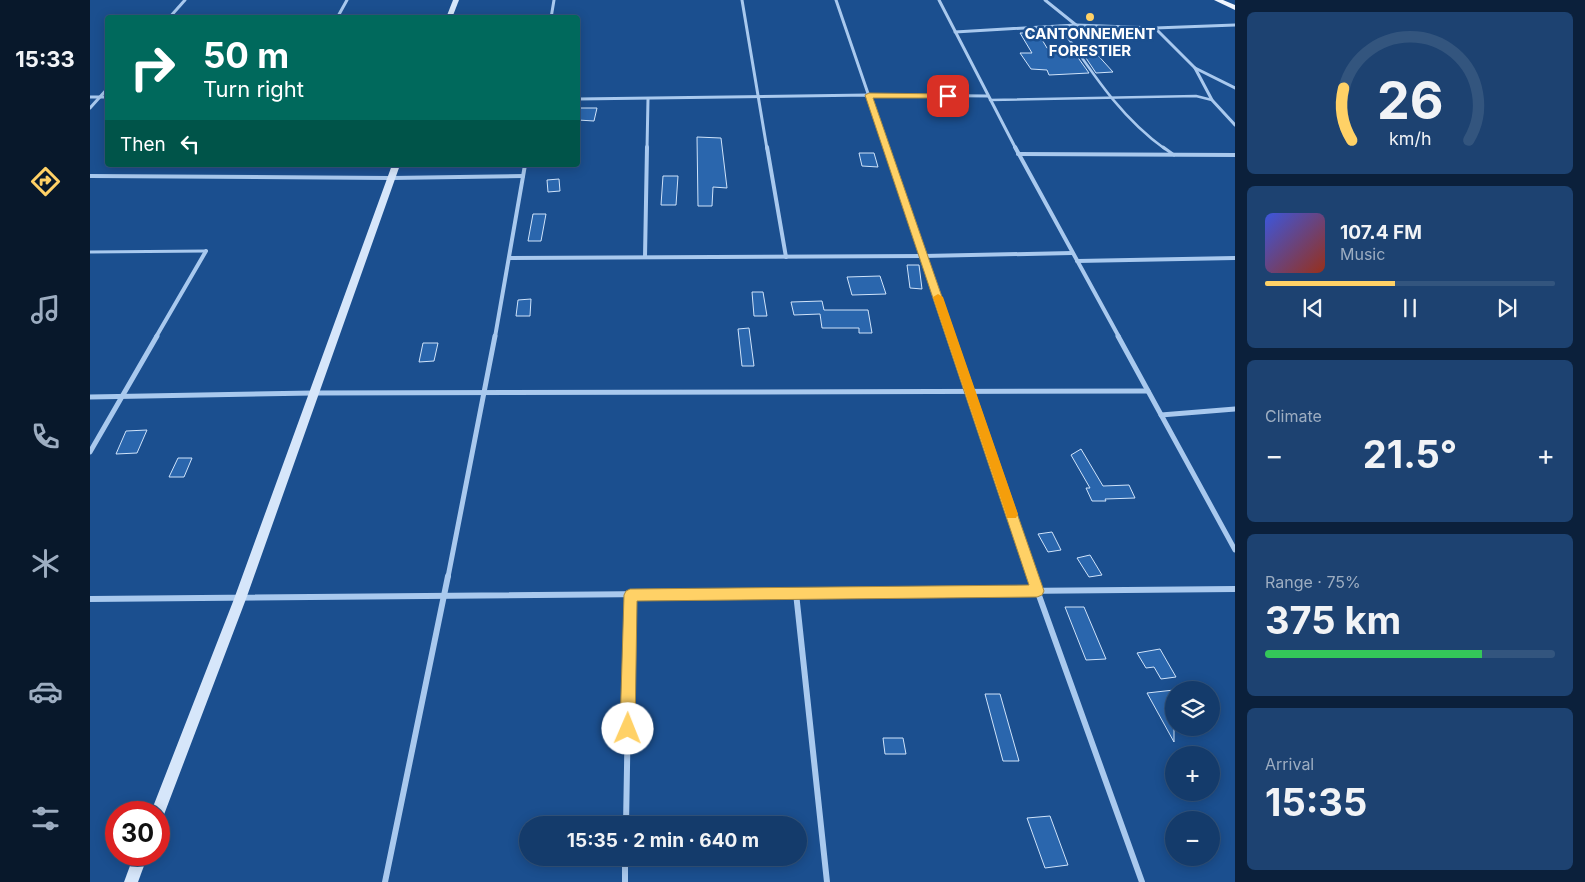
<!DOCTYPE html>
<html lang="en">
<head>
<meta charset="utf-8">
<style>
  body { margin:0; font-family:Inter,sans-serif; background:#1d4271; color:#f1f3f6; height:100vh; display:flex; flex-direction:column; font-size:19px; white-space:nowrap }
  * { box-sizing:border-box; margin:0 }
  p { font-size:16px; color:#9dadc1 }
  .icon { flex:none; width:28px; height:28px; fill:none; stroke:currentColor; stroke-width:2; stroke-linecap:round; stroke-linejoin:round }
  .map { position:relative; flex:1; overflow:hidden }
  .panel { display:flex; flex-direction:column; gap:12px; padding:12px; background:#0b203b; width:350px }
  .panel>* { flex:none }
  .guide { position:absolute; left:15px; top:15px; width:475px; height:152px; border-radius:5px; box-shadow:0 2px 12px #0003,0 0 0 1px #33557e; background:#00695c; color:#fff; overflow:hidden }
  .buttons { position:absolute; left:1075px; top:681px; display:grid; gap:10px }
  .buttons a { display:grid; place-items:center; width:55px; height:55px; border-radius:50%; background:#143b6b; box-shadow:0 2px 12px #0003,0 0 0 1px #33557e; font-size:25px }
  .speed { position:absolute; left:15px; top:801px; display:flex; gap:10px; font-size:25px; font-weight:700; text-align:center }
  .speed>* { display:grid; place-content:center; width:65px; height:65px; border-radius:50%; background:#143b6b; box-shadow:0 2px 12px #0003,0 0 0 1px #33557e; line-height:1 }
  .speed .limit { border:8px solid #d22; background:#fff; color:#111 }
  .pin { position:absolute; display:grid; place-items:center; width:42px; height:42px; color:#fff; margin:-21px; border-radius:10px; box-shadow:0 2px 8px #0006 }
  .me { position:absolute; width:55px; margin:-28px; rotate:1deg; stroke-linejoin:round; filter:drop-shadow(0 0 4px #0008) }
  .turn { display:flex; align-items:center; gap:18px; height:105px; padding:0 15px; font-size:22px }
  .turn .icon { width:65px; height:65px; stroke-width:2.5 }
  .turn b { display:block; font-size:35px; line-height:42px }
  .then { display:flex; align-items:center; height:48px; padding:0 15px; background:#0003; gap:10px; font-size:19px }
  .big { font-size:38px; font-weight:700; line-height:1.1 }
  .panel .widget { flex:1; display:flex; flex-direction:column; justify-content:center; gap:8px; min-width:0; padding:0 18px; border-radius:8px; background:#1d4271 }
  .panel .dial { align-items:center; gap:0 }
  .dial svg { height:130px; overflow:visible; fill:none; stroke:#33557e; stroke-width:7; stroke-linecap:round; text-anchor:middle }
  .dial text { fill:#f1f3f6; stroke:none }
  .song { display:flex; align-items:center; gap:15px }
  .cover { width:60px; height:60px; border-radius:8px; background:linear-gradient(135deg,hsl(230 70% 55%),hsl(10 70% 35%)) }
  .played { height:5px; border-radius:2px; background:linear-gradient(90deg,#ffd166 45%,#33557e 45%) }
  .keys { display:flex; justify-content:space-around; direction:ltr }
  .heat { display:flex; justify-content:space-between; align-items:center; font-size:28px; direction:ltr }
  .charge { height:8px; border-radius:4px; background:linear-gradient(90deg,#34c759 75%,#33557e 0) }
  .trip { position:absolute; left:429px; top:816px; width:288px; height:50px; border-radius:25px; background:#143b6b; box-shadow:0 2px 12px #0003,0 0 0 1px #33557e; font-weight:700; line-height:50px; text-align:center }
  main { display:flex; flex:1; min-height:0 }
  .tab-bar { display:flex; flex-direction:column; width:90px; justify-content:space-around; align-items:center; background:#08182b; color:#9dadc1 }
  .tab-bar .icon { width:35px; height:35px }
  .tab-bar .active { color:#ffd166 }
  .tab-bar b { font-size:22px; color:#f1f3f6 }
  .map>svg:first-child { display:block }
  .building { fill:#2a66ad; stroke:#cfe3fa }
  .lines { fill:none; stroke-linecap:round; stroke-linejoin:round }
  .lane-far1 { stroke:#a9c9ee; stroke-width:2.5 }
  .lane { stroke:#a9c9ee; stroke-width:3 }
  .street-far3 { stroke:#a9c9ee; stroke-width:3 }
  .street-far2 { stroke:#a9c9ee; stroke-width:4 }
  .street-far1 { stroke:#a9c9ee; stroke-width:5 }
  .street { stroke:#a9c9ee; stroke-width:6 }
  .secondary { fill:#d6e6fa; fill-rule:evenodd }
  .primary { fill:#f0f6ff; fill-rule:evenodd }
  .route { fill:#ffd166; stroke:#a68842 }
  .slow { fill:#f59e0b }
  .poi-dot { fill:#ffd166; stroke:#1b4f8f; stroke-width:2 }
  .labels { text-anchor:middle; stroke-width:5; stroke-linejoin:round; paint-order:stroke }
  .far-poi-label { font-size:15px; font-weight:bold; fill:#fff; stroke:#1b4f8f }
</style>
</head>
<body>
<main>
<nav class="tab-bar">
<b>15:33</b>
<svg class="icon active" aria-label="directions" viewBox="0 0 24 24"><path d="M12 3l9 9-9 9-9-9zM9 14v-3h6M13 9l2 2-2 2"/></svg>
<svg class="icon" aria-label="music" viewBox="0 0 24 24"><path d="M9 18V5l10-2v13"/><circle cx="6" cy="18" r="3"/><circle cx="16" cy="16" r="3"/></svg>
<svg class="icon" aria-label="phone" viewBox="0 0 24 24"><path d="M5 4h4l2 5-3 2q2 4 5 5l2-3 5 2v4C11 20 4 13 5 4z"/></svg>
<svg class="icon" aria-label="climate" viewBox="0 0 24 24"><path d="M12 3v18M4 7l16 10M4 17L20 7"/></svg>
<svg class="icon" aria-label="car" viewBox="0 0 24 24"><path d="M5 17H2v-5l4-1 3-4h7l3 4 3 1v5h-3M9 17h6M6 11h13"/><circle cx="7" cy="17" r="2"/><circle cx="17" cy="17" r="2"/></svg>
<svg class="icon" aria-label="filters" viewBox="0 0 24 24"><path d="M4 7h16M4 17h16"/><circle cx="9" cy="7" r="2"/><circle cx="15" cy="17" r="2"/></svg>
</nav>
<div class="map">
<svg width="1145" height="882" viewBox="0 0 1145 882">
  <rect width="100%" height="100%" fill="#1b4f8f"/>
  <g class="building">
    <polygon points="930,33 948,33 957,48 980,50 981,52 984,52 999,73 959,75 957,70 941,69 930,53 942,53"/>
    <polygon points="1004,51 1023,72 1006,73 992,52"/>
    <polygon points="488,108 507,108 504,121 488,120"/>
    <polygon points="607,137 631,138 637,188 623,187 622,206 608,206"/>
    <polygon points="769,153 784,153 788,167 772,166"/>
    <polygon points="573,176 588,176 586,205 571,205"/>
    <polygon points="469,179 470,191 458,192 457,180"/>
    <polygon points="443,214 456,214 451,241 438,241"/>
    <polygon points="817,265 829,265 832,289 820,288"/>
    <polygon points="790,276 796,294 762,295 757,277"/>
    <polygon points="662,292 673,292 677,316 664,316"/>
    <polygon points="441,299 440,316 426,316 428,300"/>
    <polygon points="732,301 734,310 778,310 782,333 769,333 769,328 732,328 730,314 704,315 701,302"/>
    <polygon points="659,328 664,366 652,366 648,329"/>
    <polygon points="333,343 348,343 344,361 329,362"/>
    <polygon points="57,430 47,453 26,454 36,431"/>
    <polygon points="991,449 1013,486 1039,485 1045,498 1015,499 1016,501 1002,501 996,488 1000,488 981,455"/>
    <polygon points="88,458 102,458 94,477 79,477"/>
    <polygon points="962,532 971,550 958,552 948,534"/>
    <polygon points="1000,555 1012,575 999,577 987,558"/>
    <polygon points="975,607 994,607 1016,659 996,660"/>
    <polygon points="1070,649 1086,677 1071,679 1064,667 1056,668 1047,653"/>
    <polygon points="1084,690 1084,742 1057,693"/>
    <polygon points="895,694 910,694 929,761 913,761"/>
    <polygon points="793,738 813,738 816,754 795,754"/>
    <polygon points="960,816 978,865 955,868 937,818"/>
  </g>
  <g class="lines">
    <g class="lane-far1">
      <path d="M970,26C1002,72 1029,116 1075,149"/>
      <polyline points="900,100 1106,96 1122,100"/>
    </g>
    <g class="lane">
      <polyline points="1073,147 1084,155"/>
      <polyline points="0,252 116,251"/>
    </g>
    <g class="street-far3">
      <polyline points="652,0 677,149"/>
      <polyline points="746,0 797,149"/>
      <polyline points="849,0 926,149"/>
      <polyline points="955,0 986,25"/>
      <polyline points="79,18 95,0"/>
      <polyline points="247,18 257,0"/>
      <polyline points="461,18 464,0"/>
      <polyline points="1065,28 1105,68 1145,88"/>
      <polyline points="865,32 986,25 1065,28 1145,25"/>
      <polyline points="1105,68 1122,100 1145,125"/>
      <polyline points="0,97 18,97"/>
      <polyline points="488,99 779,95 898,96"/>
      <polyline points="0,108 18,88"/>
      <polyline points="557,149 558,99"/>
    </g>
    <g class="street-far2">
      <polyline points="677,147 696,257"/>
      <polyline points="796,147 861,337"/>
      <polyline points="925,147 1029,337"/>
      <polyline points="928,154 1145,155"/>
      <polyline points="0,176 301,178 433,176"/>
      <polyline points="555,257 557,147"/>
      <polyline points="420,258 834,256 982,253"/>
      <polyline points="987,261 1145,258"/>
      <polyline points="66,337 116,251"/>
      <polyline points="405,337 435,165"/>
    </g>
    <g class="street-far1">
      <polyline points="860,336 942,577"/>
      <polyline points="1028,336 1145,550"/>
      <polyline points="0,397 223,393 1058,391"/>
      <polyline points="1071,415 1145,409"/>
      <polyline points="0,452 67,336"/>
      <polyline points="358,577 405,336"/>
    </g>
    <g class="street">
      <polyline points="942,576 1052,882"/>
      <polyline points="706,593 737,882"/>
      <polyline points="0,599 1145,589"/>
      <polyline points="536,825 540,595"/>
      <polyline points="535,858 535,882"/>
      <polyline points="295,882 358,576"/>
    </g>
    <g class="secondary">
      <polygon points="363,0 369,0 362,18 356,18"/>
      <polygon points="302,165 310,165 156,599 75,812 73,817 69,819 69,812 61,812 144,599"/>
      <polygon points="44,855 58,855 48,882 34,882"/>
    </g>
    <polygon class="primary" points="1124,0 1133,0 1145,5 1145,10"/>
  </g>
  <polygon class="route" points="779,93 858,94 862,96 858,98 783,98 954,591 952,595 947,597 547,601 545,729 543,734 538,737 533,734 530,729 534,595 536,591 540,589 939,585 775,95"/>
  <polygon class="slow" points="848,294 853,297 928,514 926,518 917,518 916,514 843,297"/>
  <circle class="poi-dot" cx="1000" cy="17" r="5"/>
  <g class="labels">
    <g class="far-poi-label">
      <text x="1000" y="39">CANTONNEMENT<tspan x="1000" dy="17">FORESTIER</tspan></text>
    </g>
  </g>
</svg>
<div class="buttons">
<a><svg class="icon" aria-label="layers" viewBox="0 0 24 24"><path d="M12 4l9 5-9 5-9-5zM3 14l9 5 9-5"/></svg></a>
<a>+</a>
<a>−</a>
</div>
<div class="speed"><div class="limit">30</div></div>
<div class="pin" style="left:858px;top:96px;background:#d93025"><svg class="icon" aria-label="arrive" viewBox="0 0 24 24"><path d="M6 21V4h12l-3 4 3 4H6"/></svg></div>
<svg class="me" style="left:538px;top:729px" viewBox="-20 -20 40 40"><circle r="19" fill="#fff"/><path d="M0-13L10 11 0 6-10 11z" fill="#ffd166"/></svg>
<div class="trip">15:35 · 2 min · 640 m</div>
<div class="guide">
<div class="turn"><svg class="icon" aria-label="right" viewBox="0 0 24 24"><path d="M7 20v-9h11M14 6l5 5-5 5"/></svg><div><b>50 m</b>Turn right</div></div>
<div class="then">Then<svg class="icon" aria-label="left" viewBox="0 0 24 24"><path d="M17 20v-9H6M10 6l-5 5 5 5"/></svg></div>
</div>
</div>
<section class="panel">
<div class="widget dial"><svg viewBox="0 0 100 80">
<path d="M14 69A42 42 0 1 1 86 69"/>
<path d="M14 69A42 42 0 0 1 9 37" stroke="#ffd166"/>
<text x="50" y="56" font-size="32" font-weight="700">26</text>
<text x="50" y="72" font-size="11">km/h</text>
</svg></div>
<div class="widget">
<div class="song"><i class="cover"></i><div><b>107.4 FM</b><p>Music</p></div></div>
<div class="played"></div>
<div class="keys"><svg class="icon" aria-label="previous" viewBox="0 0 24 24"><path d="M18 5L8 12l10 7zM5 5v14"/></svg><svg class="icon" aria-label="pause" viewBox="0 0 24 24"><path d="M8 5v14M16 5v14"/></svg><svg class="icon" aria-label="next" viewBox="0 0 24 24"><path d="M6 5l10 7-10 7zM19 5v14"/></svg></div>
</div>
<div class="widget"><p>Climate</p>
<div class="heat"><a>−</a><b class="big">21.5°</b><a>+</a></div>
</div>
<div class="widget"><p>Range · 75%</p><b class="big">375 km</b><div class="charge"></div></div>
<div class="widget"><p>Arrival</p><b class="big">15:35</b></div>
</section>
</main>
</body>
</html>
